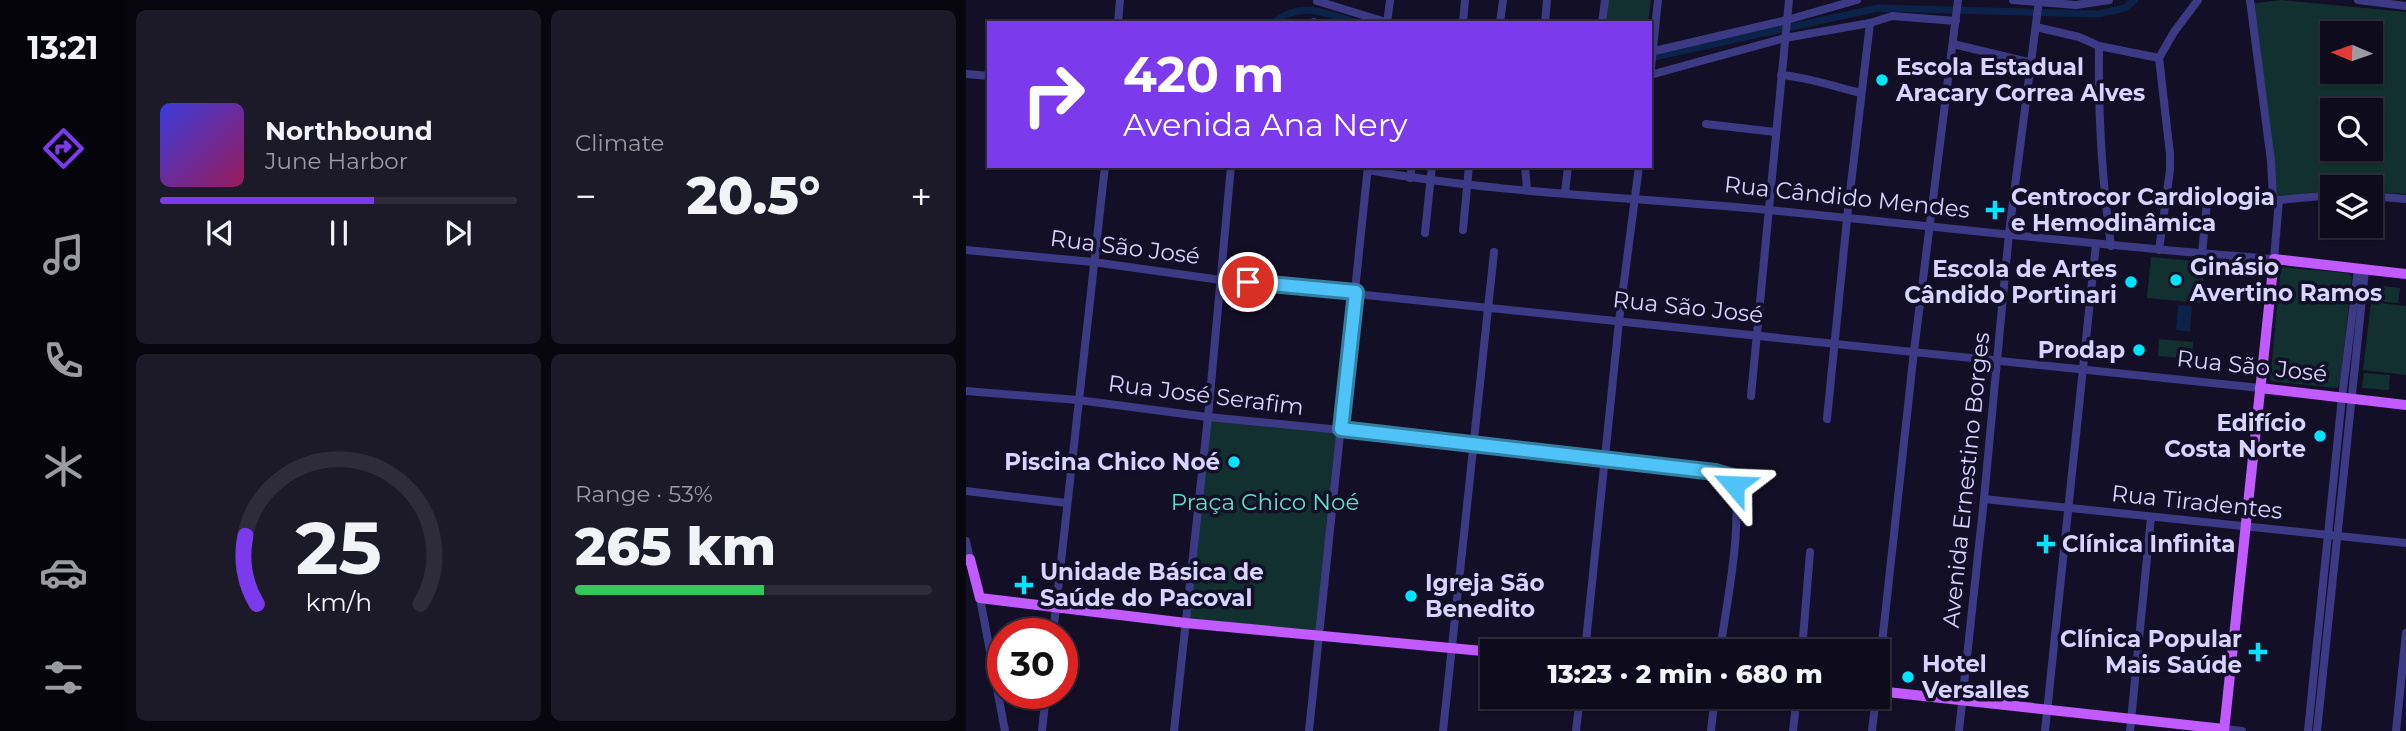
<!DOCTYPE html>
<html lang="en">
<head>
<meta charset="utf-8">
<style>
  body { margin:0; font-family:Montserrat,sans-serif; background:#1c1929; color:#f1f3f6; height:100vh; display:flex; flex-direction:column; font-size:26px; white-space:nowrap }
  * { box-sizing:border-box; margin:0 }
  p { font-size:23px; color:#9b9ba3 }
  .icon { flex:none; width:38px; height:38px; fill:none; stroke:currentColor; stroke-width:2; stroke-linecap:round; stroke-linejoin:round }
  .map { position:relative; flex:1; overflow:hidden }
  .side { display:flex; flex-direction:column; gap:10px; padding:10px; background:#08060f; width:840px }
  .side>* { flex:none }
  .banner { position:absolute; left:21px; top:21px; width:665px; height:147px; border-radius:0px; box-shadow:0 2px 5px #0004,0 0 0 2px #2e2b3b; background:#7c3aed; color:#fff; overflow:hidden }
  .needle { width:46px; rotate:272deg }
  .controls { position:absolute; left:1354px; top:21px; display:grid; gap:14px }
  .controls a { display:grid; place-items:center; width:63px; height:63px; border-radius:0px; background:#0e0b1c; box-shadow:0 2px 5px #0004,0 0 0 2px #2e2b3b; font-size:35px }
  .speed { position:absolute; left:21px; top:618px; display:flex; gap:14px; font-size:35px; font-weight:700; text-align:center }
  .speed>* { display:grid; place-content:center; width:91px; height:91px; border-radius:50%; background:#0e0b1c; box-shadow:0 2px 5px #0004,0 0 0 2px #2e2b3b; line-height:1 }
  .speed .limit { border:10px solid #d22; background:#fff; color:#111 }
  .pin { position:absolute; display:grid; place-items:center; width:60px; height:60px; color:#fff; margin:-30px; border:4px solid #fff; border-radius:50%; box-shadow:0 2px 7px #0007 }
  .me { position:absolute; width:77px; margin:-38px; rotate:296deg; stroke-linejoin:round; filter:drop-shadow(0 0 5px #0008) }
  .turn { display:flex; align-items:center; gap:24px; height:147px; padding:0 21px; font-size:32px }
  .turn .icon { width:91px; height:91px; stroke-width:2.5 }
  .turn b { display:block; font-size:49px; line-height:60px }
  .big { font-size:52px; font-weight:800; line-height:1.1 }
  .side .widget { flex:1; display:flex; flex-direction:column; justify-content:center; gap:10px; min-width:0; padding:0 24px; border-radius:10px; background:#1c1929 }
  .side .dial { align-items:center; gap:0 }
  .dial svg { height:182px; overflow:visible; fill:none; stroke:#2e2b3b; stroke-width:7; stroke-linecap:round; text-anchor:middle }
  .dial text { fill:#f1f3f6; stroke:none }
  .song { display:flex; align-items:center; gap:21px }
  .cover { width:84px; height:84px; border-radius:10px; background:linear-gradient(135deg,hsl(240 70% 55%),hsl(330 70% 35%)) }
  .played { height:7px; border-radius:4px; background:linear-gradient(90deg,#7c3aed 60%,#2e2b3b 60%) }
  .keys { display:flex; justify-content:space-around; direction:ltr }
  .heat { display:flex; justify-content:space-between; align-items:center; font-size:38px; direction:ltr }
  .charge { height:10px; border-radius:5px; background:linear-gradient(90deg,#34c759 53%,#2e2b3b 0) }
  .side .tiles { flex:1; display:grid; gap:10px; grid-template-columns:repeat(2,1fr) }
  .trip { position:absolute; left:514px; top:639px; width:410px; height:70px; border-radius:0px; background:#0e0b1c; box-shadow:0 2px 5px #0004,0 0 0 2px #2e2b3b; font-weight:800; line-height:70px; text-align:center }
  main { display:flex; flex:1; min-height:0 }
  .tab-bar { display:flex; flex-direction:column; width:126px; justify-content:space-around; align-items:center; background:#06040b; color:#9b9ba3 }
  .tab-bar .icon { width:49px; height:49px }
  .tab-bar .on { color:#7c3aed }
  .tab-bar b { font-size:32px; color:#f1f3f6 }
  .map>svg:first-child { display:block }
  .green { fill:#12302f; fill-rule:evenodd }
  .water { fill:#0c2248 }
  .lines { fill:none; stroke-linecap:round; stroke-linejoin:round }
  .canal { stroke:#0c2248; stroke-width:7 }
  .minor { stroke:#3d3a85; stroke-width:8 }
  .major { stroke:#c25bff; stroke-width:10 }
  .route-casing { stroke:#337fa1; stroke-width:18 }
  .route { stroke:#4fc3f7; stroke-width:12 }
  .poi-dot { fill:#00e5ff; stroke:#130f26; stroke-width:2.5 }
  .labels { text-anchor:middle; stroke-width:7; stroke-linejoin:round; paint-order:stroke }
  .poi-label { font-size:23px; font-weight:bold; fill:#d9d4ff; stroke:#130f26; text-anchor:start }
  .street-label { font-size:23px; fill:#d9d4ff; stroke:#130f26 }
  .park-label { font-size:23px; fill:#5fe0c0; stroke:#130f26 }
</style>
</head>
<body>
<main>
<nav class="tab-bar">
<b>13:21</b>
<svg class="icon on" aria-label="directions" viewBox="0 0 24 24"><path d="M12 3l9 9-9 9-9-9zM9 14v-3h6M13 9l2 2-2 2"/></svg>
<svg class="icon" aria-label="music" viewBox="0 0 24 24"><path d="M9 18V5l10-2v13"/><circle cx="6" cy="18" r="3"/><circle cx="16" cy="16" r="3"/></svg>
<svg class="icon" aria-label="phone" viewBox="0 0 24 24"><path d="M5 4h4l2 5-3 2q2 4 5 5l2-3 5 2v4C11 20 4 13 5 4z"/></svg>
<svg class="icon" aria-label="climate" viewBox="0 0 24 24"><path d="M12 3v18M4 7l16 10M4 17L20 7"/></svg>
<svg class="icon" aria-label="car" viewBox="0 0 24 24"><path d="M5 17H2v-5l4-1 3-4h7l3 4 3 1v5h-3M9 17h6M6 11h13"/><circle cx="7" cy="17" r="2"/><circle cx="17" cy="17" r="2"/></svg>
<svg class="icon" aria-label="filters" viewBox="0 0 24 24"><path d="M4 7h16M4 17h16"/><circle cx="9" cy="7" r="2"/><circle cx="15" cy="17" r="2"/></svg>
</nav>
<section class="side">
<div class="tiles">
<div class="widget">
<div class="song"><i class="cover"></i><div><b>Northbound</b><p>June Harbor</p></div></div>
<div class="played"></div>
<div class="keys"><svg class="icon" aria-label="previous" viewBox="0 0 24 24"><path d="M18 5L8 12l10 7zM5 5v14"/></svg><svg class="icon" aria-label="pause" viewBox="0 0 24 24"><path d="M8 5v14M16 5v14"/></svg><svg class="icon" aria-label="next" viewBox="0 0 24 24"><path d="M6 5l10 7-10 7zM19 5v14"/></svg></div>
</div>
<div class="widget"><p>Climate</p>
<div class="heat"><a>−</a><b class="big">20.5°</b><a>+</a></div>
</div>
<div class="widget dial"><svg viewBox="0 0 100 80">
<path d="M14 69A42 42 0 1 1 86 69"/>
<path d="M14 69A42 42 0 0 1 9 39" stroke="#7c3aed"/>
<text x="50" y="56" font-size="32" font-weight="700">25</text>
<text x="50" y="72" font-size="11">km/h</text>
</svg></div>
<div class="widget"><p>Range · 53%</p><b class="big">265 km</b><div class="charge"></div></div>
</div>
</section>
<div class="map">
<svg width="1440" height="731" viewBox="0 0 1440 731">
  <rect width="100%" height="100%" fill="#130f26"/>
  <g class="green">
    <polygon points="640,0 685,0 682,23 638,23"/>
    <path d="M1315,0L1440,12V194L1405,192V187H1367V190L1310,197L1284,4ZM1367,33H1405V72H1367ZM1367,110H1405V149H1367Z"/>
    <polygon points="1185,257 1239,262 1235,303 1181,298"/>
    <polygon points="1315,267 1381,273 1386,277 1374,382 1371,388 1304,381"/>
    <polygon points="1408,285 1434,288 1432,303 1406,301"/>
    <polygon points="1405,302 1440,306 1440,375 1397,370"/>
    <polygon points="1193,339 1227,342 1226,359 1192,356"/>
    <polygon points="1398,373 1424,375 1423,390 1396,388"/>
    <polygon points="239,414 375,430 354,636 219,617"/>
  </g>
  <polygon class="water" points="1212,305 1226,306 1224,332 1210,330"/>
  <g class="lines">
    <g class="canal">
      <polyline points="287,23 288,23"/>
      <path d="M307,23C335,0 360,13 391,23"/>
      <polyline points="684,58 912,8 1132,14 1159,8 1169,0"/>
    </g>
    <g class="minor">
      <polyline points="1047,0 1110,5 1143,0"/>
      <polyline points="1284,0 1305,161 1307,200"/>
      <polyline points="1392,0 1440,6"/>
      <polyline points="351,1 423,23"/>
      <polyline points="348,22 350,23"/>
      <polyline points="152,23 154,0"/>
      <polyline points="421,23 424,0"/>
      <polyline points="497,23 499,0"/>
      <polyline points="534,23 537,0"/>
      <polyline points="579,23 581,0"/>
      <polyline points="636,23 639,0"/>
      <polyline points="1070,27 1113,37 1133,46 1193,58"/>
      <polyline points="987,44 1066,63"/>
      <path d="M1133,46C1132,112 1136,180 1145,246"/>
      <polyline points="684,52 821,20 891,0"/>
      <polyline points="0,74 23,76"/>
      <polyline points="684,75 819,38 904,23 926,16 990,21"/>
      <path d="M815,75C843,77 868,87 895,93"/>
      <polyline points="684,77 692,0"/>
      <polyline points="740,124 809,132"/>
      <polyline points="559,166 561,190"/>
      <path d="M402,170C534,194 668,197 802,210C971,226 1139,247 1308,259L1313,200L1367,195"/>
      <polyline points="444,178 446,166"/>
      <polyline points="599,193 602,166"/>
      <polyline points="1405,196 1440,199"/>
      <polyline points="497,230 503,166"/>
      <polyline points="459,233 466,166"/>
      <polyline points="0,250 127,262 255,280 1294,388"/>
      <polyline points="1193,250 1204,170 1204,154 1193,58 1208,32 1232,0"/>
      <polyline points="1236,254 1241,202 1245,199 1311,200"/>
      <path d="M0,391L112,400L242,417L375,430L760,475L766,477C779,518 760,606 754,651"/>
      <polyline points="785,396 823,0"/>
      <polyline points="861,419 882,209 904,23"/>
      <polyline points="0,491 101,503"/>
      <polyline points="1018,499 1440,543"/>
      <polyline points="0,541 4,559"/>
      <polyline points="14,598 39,731"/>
      <polyline points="87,634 139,166"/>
      <polyline points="619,651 653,321 673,166"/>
      <polyline points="836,651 844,552"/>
      <polyline points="912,680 948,351 992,0"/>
      <polyline points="1258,729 1276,731"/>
      <polyline points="76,731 80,693"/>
      <polyline points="208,731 242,417 265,166"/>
      <polyline points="343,731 402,166"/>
      <polyline points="477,731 528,252"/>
      <polyline points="610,731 614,696"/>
      <polyline points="745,731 749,696"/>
      <polyline points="827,731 831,696"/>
      <polyline points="906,731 910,696"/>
      <polyline points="993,731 1018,499 1043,233 1073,0"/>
      <polyline points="1079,731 1130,244"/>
      <polyline points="1164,731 1185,517"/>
      <polyline points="1342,731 1376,397 1392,269"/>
      <polyline points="1351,731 1399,270"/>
      <polyline points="1430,731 1440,633"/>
    </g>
    <g class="major">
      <polyline points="1294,388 1440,405"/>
      <polyline points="0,560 4,559 14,598 220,623 527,652"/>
      <polyline points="912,691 1258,729"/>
      <polyline points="1258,731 1308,259 1440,274"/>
    </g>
  </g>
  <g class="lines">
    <g class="route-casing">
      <polyline id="route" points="282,282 390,292 375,429 749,472 766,477 768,485"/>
    </g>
    <use href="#route" class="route"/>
  </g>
  <g class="poi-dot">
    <circle cx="916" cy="80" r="7"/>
    <path d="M1025.5 199.5h7v7h7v7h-7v7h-7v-7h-7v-7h7z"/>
    <circle cx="1210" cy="280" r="7"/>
    <circle cx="1165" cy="282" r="7"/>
    <circle cx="1173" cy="350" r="7"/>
    <circle cx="1354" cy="436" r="7"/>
    <circle cx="268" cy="462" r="7"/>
    <path d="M1076.5 533.5h7v7h7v7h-7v7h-7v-7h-7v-7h7z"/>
    <path d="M54.5 574.5h7v7h7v7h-7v7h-7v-7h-7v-7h7z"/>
    <circle cx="445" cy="596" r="7"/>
    <path d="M1288.5 641.5h7v7h7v7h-7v7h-7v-7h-7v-7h7z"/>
    <circle cx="942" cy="677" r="7"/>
  </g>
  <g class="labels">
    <g class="poi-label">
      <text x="930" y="75">Escola Estadual<tspan x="930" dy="26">Aracary Correa Alves</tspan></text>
      <text x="1045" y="205">Centrocor Cardiologia<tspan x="1045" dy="26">e Hemodinâmica</tspan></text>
      <text x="1224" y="275">Ginásio<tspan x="1224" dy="26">Avertino Ramos</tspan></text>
      <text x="1151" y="277" text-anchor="end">Escola de Artes<tspan x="1151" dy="26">Cândido Portinari</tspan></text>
      <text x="1159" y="358" text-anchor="end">Prodap</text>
      <text x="1340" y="431" text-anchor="end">Edifício<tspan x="1340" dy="26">Costa Norte</tspan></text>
      <text x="254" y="470" text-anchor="end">Piscina Chico Noé</text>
      <text x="1096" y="552">Clínica Infinita</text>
      <text x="74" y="580">Unidade Básica de<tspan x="74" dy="26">Saúde do Pacoval</tspan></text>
      <text x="459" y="591">Igreja São<tspan x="459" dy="26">Benedito</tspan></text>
      <text x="1276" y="647" text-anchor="end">Clínica Popular<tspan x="1276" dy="26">Mais Saúde</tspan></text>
      <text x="956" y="672">Hotel<tspan x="956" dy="26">Versalles</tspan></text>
    </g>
    <g class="street-label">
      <text transform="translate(881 197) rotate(6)" y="8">Rua Cândido Mendes</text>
      <text transform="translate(159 247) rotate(7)" y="8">Rua São José</text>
      <text transform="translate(722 307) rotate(6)" y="8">Rua São José</text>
      <text transform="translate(1286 366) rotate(6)" y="8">Rua São José</text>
      <text transform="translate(240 395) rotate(7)" y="8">Rua José Serafim</text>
      <text transform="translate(1000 480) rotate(-84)" y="8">Avenida Ernestino Borges</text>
      <text transform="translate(1231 502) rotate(6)" y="8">Rua Tiradentes</text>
    </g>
    <g class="park-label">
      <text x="299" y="510">Praça Chico Noé</text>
    </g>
  </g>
</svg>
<div class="controls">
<a><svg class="needle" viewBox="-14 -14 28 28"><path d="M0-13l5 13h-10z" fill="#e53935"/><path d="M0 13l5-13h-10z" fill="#9b9ba3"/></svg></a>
<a><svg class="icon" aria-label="search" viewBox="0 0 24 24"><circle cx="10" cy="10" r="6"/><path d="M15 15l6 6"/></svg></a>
<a><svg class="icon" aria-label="layers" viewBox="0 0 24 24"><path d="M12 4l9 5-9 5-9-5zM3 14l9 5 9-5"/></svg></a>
</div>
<div class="speed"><div class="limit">30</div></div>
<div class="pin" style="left:282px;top:282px;background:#d93025"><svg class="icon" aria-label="arrive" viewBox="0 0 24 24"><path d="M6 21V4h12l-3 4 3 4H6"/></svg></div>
<svg class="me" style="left:768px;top:485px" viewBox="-20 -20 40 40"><path d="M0-17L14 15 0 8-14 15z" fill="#4fc3f7" stroke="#fff" stroke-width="4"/></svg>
<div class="trip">13:23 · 2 min · 680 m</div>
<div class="banner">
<div class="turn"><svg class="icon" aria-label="right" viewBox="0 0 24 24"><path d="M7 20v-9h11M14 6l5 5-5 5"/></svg><div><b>420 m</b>Avenida Ana Nery</div></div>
</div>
</div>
</main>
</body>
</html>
